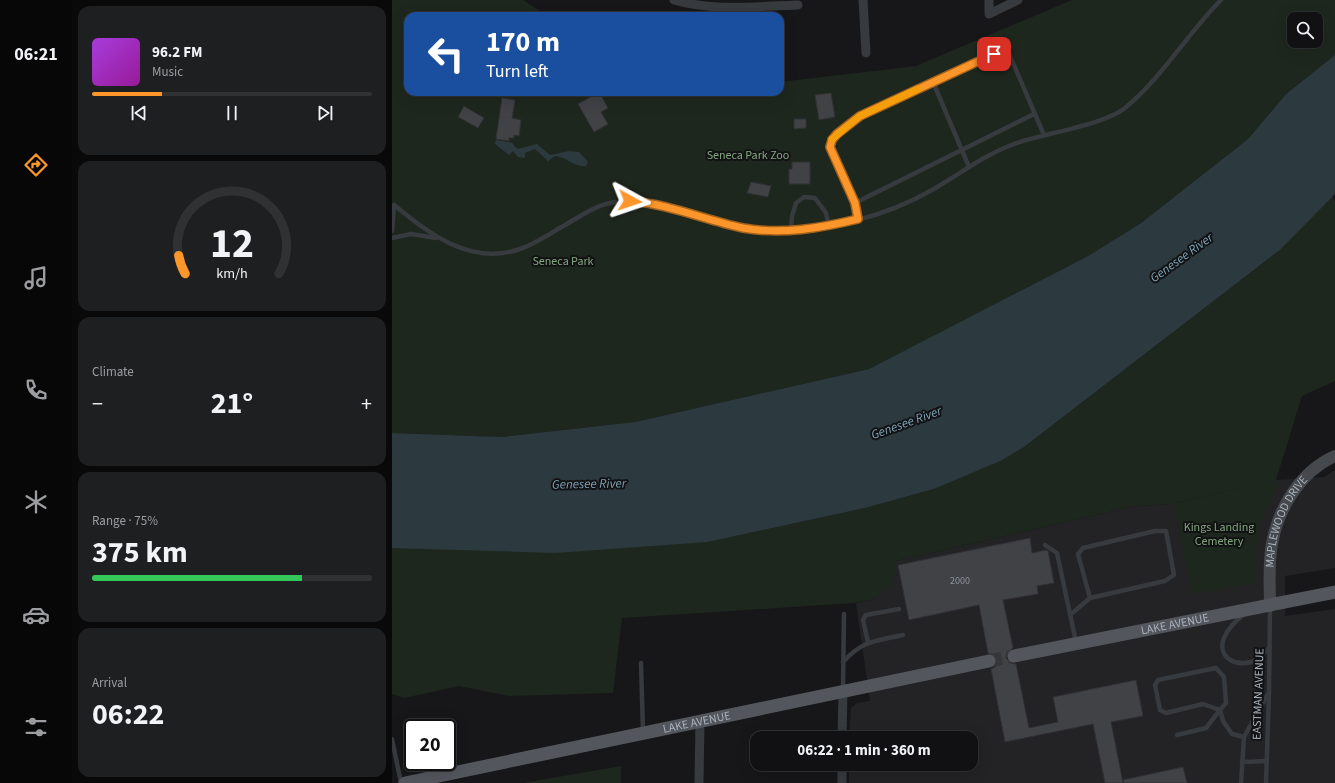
<!DOCTYPE html>
<html lang="en">
<head>
<meta charset="utf-8">
<style>
  body { margin:0; font-family:"Source Sans 3",sans-serif; background:#1e1f21; color:#f1f3f6; height:100vh; display:flex; flex-direction:column; font-size:15px; white-space:nowrap }
  * { box-sizing:border-box; margin:0 }
  p { font-size:13px; color:#9c9da0 }
  .icon { flex:none; width:22px; height:22px; fill:none; stroke:currentColor; stroke-width:2; stroke-linecap:round; stroke-linejoin:round }
  .map { position:relative; flex:1; overflow:hidden }
  .details { display:flex; flex-direction:column; gap:6px; padding:6px; background:#09090a; width:320px }
  .details>* { flex:none }
  .guide { position:absolute; left:12px; top:12px; width:380px; height:84px; border-radius:12px; box-shadow:0 4px 16px #0002,0 0 0 1px #303133; background:#1a4fa0; color:#fff; overflow:hidden }
  .fabs { position:absolute; left:895px; top:12px; display:grid; gap:8px }
  .fabs a { display:grid; place-items:center; width:36px; height:36px; border-radius:8px; background:#111113; box-shadow:0 4px 16px #0002,0 0 0 1px #303133; font-size:20px }
  .speed { position:absolute; left:12px; top:719px; display:flex; gap:8px; font-size:20px; font-weight:700; text-align:center }
  .speed>* { display:grid; place-content:center; width:52px; height:52px; border-radius:50%; background:#111113; box-shadow:0 4px 16px #0002,0 0 0 1px #303133; line-height:1 }
  .speed .limit { border:2px solid #111; border-radius:6px; background:#fff; color:#111 }
  .pin { position:absolute; display:grid; place-items:center; width:34px; height:34px; color:#fff; margin:-17px; border-radius:8px; box-shadow:0 2px 6px #0006 }
  .me { position:absolute; width:44px; margin:-22px; rotate:95deg; stroke-linejoin:round; filter:drop-shadow(0 0 3px #0008) }
  .turn { display:flex; align-items:center; gap:14px; height:84px; padding:0 16px; font-size:18px }
  .turn .icon { width:52px; height:52px; stroke-width:2.5 }
  .turn b { display:block; font-size:28px; line-height:34px }
  .big { font-size:30px; font-weight:700; line-height:1.1 }
  .details .card { flex:1; display:flex; flex-direction:column; justify-content:center; gap:6px; min-width:0; padding:0 14px; border-radius:12px; background:#1e1f21 }
  .details .dial { align-items:center; gap:0 }
  .dial svg { height:104px; overflow:visible; fill:none; stroke:#303133; stroke-width:7; stroke-linecap:round; text-anchor:middle }
  .dial text { fill:#f1f3f6; stroke:none }
  .song { display:flex; align-items:center; gap:12px }
  .cover { width:48px; height:48px; border-radius:6px; background:linear-gradient(135deg,hsl(280 70% 55%),hsl(300 70% 35%)) }
  .played { height:4px; border-radius:2px; background:linear-gradient(90deg,#fc962b 25%,#303133 25%) }
  .keys { display:flex; justify-content:space-around; direction:ltr }
  .heat { display:flex; justify-content:space-between; align-items:center; font-size:22px; direction:ltr }
  .charge { height:6px; border-radius:3px; background:linear-gradient(90deg,#34c759 75%,#303133 0) }
  .trip { position:absolute; left:358px; top:731px; width:228px; height:40px; border-radius:12px; background:#111113; box-shadow:0 4px 16px #0002,0 0 0 1px #303133; font-weight:700; line-height:40px; text-align:center }
  main { display:flex; flex:1; min-height:0 }
  .dock { display:flex; flex-direction:column; width:72px; justify-content:space-around; align-items:center; background:#070708; color:#9c9da0 }
  .dock .icon { width:28px; height:28px }
  .dock .current { color:#fc962b }
  .dock b { font-size:18px; color:#f1f3f6 }
  .map>svg:first-child { display:block }
  .built { fill:#232326 }
  .green { fill:#1e271e; fill-rule:evenodd }
  .water { fill:#2c393e }
  .building { fill:#414246; stroke:#313135 }
  .lines { fill:none; stroke-linecap:round; stroke-linejoin:round }
  .primary-tunnel { stroke:#343639; stroke-width:13; stroke-dasharray:13 6; stroke-linecap:butt }
  .lane { stroke:#373a3e; stroke-width:4.5 }
  .street { stroke:#373a3e; stroke-width:9 }
  .secondary { stroke:#45494e; stroke-width:12 }
  .primary { stroke:#53575d; stroke-width:13 }
  .route-casing { stroke:#a4621c; stroke-width:10 }
  .route { stroke:#fc962b; stroke-width:7 }
  .slow { stroke:#f59e0b; stroke-width:7 }
  .labels { text-anchor:middle; stroke-width:4; stroke-linejoin:round; paint-order:stroke }
  .number-label { font-size:10px; fill:#8e949d }
  .park-label { font-size:12px; fill:#82a67e; stroke:#121214 }
  .street-label { font-size:12px; fill:#a8b0ba; stroke:#121214 }
  .water-label { font-size:13px; font-style:italic; fill:#7da4b6; stroke:#121214 }
</style>
</head>
<body>
<main>
<nav class="dock">
<b>06:21</b>
<svg class="icon current" aria-label="directions" viewBox="0 0 24 24"><path d="M12 3l9 9-9 9-9-9zM9 14v-3h6M13 9l2 2-2 2"/></svg>
<svg class="icon" aria-label="music" viewBox="0 0 24 24"><path d="M9 18V5l10-2v13"/><circle cx="6" cy="18" r="3"/><circle cx="16" cy="16" r="3"/></svg>
<svg class="icon" aria-label="phone" viewBox="0 0 24 24"><path d="M5 4h4l2 5-3 2q2 4 5 5l2-3 5 2v4C11 20 4 13 5 4z"/></svg>
<svg class="icon" aria-label="climate" viewBox="0 0 24 24"><path d="M12 3v18M4 7l16 10M4 17L20 7"/></svg>
<svg class="icon" aria-label="car" viewBox="0 0 24 24"><path d="M5 17H2v-5l4-1 3-4h7l3 4 3 1v5h-3M9 17h6M6 11h13"/><circle cx="7" cy="17" r="2"/><circle cx="17" cy="17" r="2"/></svg>
<svg class="icon" aria-label="filters" viewBox="0 0 24 24"><path d="M4 7h16M4 17h16"/><circle cx="9" cy="7" r="2"/><circle cx="15" cy="17" r="2"/></svg>
</nav>
<section class="details">
<div class="card">
<div class="song"><i class="cover"></i><div><b>96.2 FM</b><p>Music</p></div></div>
<div class="played"></div>
<div class="keys"><svg class="icon" aria-label="previous" viewBox="0 0 24 24"><path d="M18 5L8 12l10 7zM5 5v14"/></svg><svg class="icon" aria-label="pause" viewBox="0 0 24 24"><path d="M8 5v14M16 5v14"/></svg><svg class="icon" aria-label="next" viewBox="0 0 24 24"><path d="M6 5l10 7-10 7zM19 5v14"/></svg></div>
</div>
<div class="card dial"><svg viewBox="0 0 100 80">
<path d="M14 69A42 42 0 1 1 86 69"/>
<path d="M14 69A42 42 0 0 1 9 55" stroke="#fc962b"/>
<text x="50" y="56" font-size="32" font-weight="700">12</text>
<text x="50" y="72" font-size="11">km/h</text>
</svg></div>
<div class="card"><p>Climate</p>
<div class="heat"><a>−</a><b class="big">21°</b><a>+</a></div>
</div>
<div class="card"><p>Range · 75%</p><b class="big">375 km</b><div class="charge"></div></div>
<div class="card"><p>Arrival</p><b class="big">06:22</b></div>
</section>
<div class="map">
<svg width="943" height="783" viewBox="0 0 943 783">
  <rect width="100%" height="100%" fill="#171719"/>
  <polygon class="built" points="943,470 943,568 893,576 893,616 943,609 943,783 457,783 457,764 579,764 579,738 457,738 459,708 465,703 478,701 464,603 483,599 504,561 743,506 780,504 884,480 932,477"/>
  <g class="green">
    <path d="M0,0H131L155,16H16V92H273L281,95L303,92H388V82L524,66L680,0H943V55L894,94L856,139L749,223L696,256L477,369L243,422L110,437L0,433ZM902,19H924V41H902Z"/>
    <path d="M940,196L943,202V381L910,396L884,480L881,481L888,484C864,518 864,543 864,583L800,594L782,504L865,484L780,504L743,506L504,561L502,580L483,599L462,603L230,618L221,693L117,696L67,686L12,698L0,694V548L316,542L473,508L542,489L632,447L889,249Z"/>
    <polygon points="229,766 229,783 131,783"/>
  </g>
  <g class="water">
    <polygon points="943,55 943,194 889,249 632,447 608,461 542,489 473,508 316,542 163,553 0,548 0,433 110,437 243,422 477,369 696,256 749,223 856,139 894,94"/>
    <path d="M104,140L121,143L122,146L126,149L145,144L158,155L177,151L187,152L196,162L194,166C181,167 175,157 163,156L155,162V160L143,149L133,153V158L126,157L121,151L117,155L103,144Z"/>
  </g>
  <g class="building">
    <polygon points="207,92 216,108 209,112 216,124 202,132 186,104"/>
    <polygon points="439,93 443,117 427,120 423,95"/>
    <polygon points="110,98 123,100 120,118 129,120 127,136 122,135 122,138 117,138 117,141 104,139"/>
    <polygon points="72,106 92,118 86,128 66,117"/>
    <polygon points="402,119 414,119 414,128 402,129"/>
    <polygon points="400,162 418,162 418,184 397,184 397,169 400,169"/>
    <polygon points="359,182 379,186 376,197 355,193"/>
    <polygon points="638,538 640,553 654,550 656,551 662,583 645,586 646,594 611,600 621,648 615,653 614,658 619,663 624,664 637,728 666,722 661,697 744,680 751,716 719,722 731,783 713,783 701,724 613,742 599,669 603,667 605,660 603,655 596,653 587,605 517,620 506,565"/>
    <polygon points="791,767 795,783 732,783 731,780"/>
  </g>
  <g class="lines">
    <polyline class="primary-tunnel" points="597,661 622,656"/>
    <g class="lane">
      <polyline points="541,82 577,167"/>
      <polyline points="642,114 463,203 438,147 440,139 445,134 468,115 615,49 652,135"/>
      <polyline points="463,203 466,219"/>
      <path d="M2,205C38,234 78,266 128,249C143,244 159,233 173,225C189,216 205,204 224,202C279,196 329,231 384,230C438,230 493,217 540,190C568,174 592,155 622,144C651,133 710,126 733,108C770,78 795,34 829,0"/>
      <polyline points="399,230 400,216 404,203 412,197 423,198 434,213 437,226"/>
      <polyline points="0,231 2,205"/>
      <polyline points="0,238 19,234 44,238"/>
      <polyline points="653,545 665,553 684,642"/>
      <path d="M852,614C844,621 836,628 832,638C824,659 847,669 864,660C869,657 874,651 878,647"/>
      <polyline points="678,615 698,598 773,581 782,575 774,531 763,531 691,548 686,554 698,598"/>
      <polyline points="476,642 471,620 474,615 507,609"/>
      <path d="M451,662C471,640 484,641 511,635"/>
      <polyline points="249,663 251,731"/>
      <polyline points="451,689 452,614"/>
      <polyline points="785,735 814,728 828,710 811,704 774,713 768,710 763,685 766,680 824,668 832,677 834,703 828,710 831,721 840,734 852,737 877,692"/>
      <polyline points="0,739 9,783"/>
      <polyline points="850,762 874,761"/>
      <polyline points="849,783 852,737"/>
      <polyline points="874,783 877,692 878,607"/>
    </g>
    <g class="street">
      <path d="M282,0C322,12 365,6 406,5"/>
      <polyline points="471,0 474,53"/>
      <polyline points="597,0 597,14 626,0"/>
      <polyline points="450,738 451,691"/>
      <polyline points="307,783 308,721"/>
      <polyline points="450,783 450,764"/>
    </g>
    <path class="secondary" id="s1" d="M878,606C878,586 876,564 880,544C886,508 909,471 943,456"/>
    <g class="primary">
      <path id="s2" d="M622,656L943,592"/>
      <path id="s3" d="M13,783L597,661"/>
    </g>
  </g>
  <g class="lines">
    <g class="route-casing">
      <path id="route" d="M238,201C277,204 313,220 351,228C390,235 429,228 466,219L463,203L438,147L440,140L445,134L468,116L602,54"/>
    </g>
    <use href="#route" class="route"/>
    <polyline class="slow" points="440,139 468,116 526,89"/>
  </g>
  <g class="labels">
    <g class="number-label">
      <text x="568" y="584">2000</text>
    </g>
    <g class="park-label">
      <text x="356" y="159">Seneca Park Zoo</text>
      <text x="171" y="265">Seneca Park</text>
      <text x="827" y="531">Kings Landing<tspan x="827" dy="14">Cemetery</tspan></text>
    </g>
    <g class="street-label">
      <text dy="4" stroke="none"><textPath href="#s1" startOffset="88">MAPLEWOOD DRIVE</textPath></text>
      <text dy="4" stroke="none"><textPath href="#s2" startOffset="164">LAKE AVENUE</textPath></text>
      <text transform="translate(866 694) rotate(-88)" y="4">EASTMAN AVENUE</text>
      <text dy="4" stroke="none"><textPath href="#s3" startOffset="298">LAKE AVENUE</textPath></text>
    </g>
    <g class="water-label">
      <text transform="translate(789 257) rotate(-36)" y="5">Genesee River</text>
      <text transform="translate(514 422) rotate(-20)" y="5">Genesee River</text>
      <text transform="translate(197 483) rotate(-1)" y="5">Genesee River</text>
    </g>
  </g>
</svg>
<div class="fabs">
<a><svg class="icon" aria-label="search" viewBox="0 0 24 24"><circle cx="10" cy="10" r="6"/><path d="M15 15l6 6"/></svg></a>
</div>
<div class="speed"><div class="limit">20</div></div>
<div class="pin" style="left:602px;top:54px;background:#d93025"><svg class="icon" aria-label="arrive" viewBox="0 0 24 24"><path d="M6 21V4h12l-3 4 3 4H6"/></svg></div>
<svg class="me" style="left:238px;top:201px" viewBox="-20 -20 40 40"><path d="M0-17L14 15 0 8-14 15z" fill="#fc962b" stroke="#fff" stroke-width="4"/></svg>
<div class="trip">06:22 · 1 min · 360 m</div>
<div class="guide">
<div class="turn"><svg class="icon" aria-label="left" viewBox="0 0 24 24"><path d="M17 20v-9H6M10 6l-5 5 5 5"/></svg><div><b>170 m</b>Turn left</div></div>
</div>
</div>
</main>
</body>
</html>
